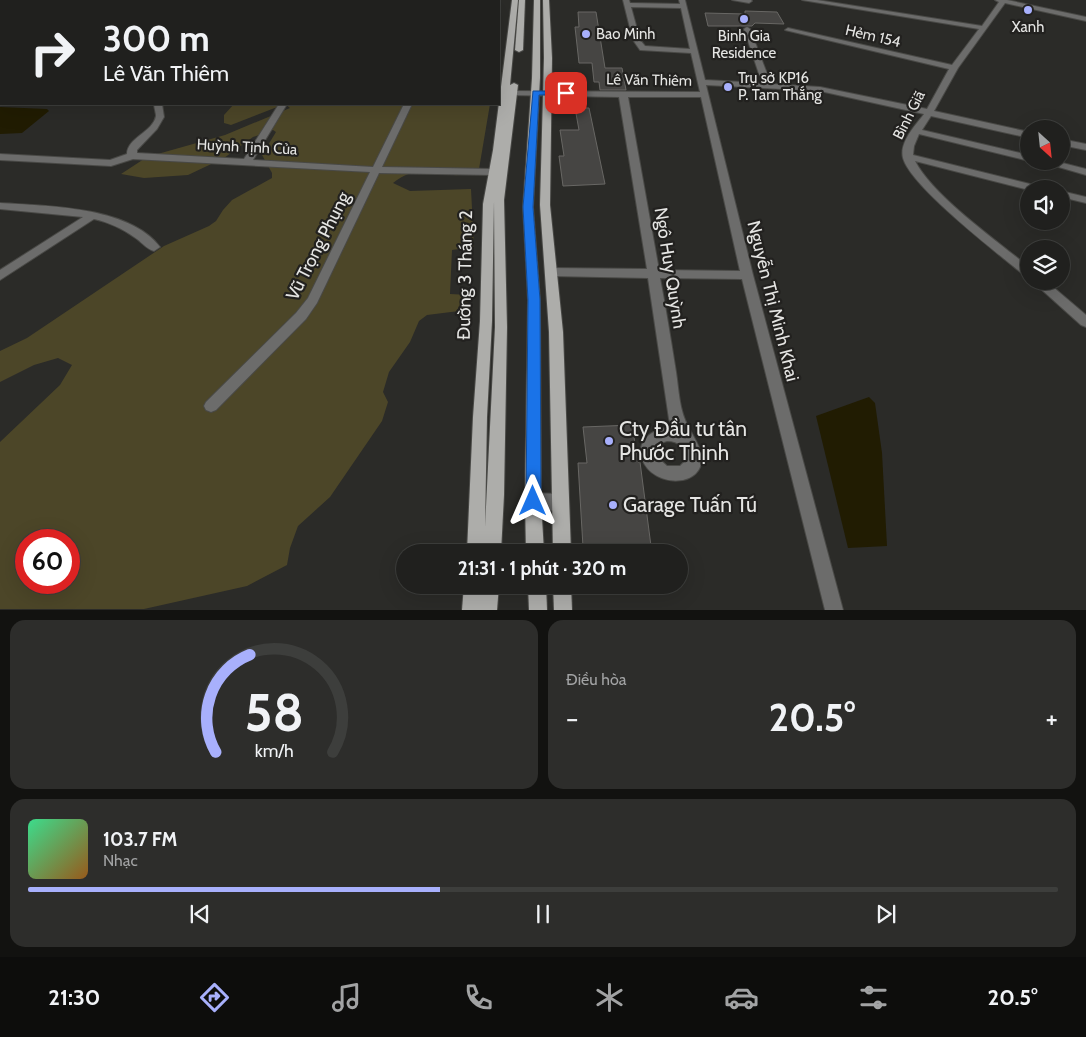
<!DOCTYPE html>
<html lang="vi">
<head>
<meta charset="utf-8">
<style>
  body { margin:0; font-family:Cabin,sans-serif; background:#2d2d2b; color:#f1f3f6; height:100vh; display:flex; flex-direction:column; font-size:19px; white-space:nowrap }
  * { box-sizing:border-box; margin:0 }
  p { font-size:16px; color:#a2a3a4 }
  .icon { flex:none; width:28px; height:28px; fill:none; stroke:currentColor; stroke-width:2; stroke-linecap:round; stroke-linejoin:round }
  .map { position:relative; height:610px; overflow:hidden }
  .side { display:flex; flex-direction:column; gap:10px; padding:10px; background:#121210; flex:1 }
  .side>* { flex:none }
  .hud { position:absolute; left:0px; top:0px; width:500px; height:105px; box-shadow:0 5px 20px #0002,0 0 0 1px #3d3e3c; background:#20201e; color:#f1f3f6; overflow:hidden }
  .needle { width:32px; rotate:153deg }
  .fabs { position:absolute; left:1020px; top:120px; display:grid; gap:10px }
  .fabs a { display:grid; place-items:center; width:50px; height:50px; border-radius:50%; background:#20201e; box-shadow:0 5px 20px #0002,0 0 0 1px #3d3e3c; font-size:25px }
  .speed { position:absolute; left:15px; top:529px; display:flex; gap:10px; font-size:25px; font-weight:700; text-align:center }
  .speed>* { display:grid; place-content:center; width:65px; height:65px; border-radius:50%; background:#20201e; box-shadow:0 5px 20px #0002,0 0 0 1px #3d3e3c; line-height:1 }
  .speed .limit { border:8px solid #d22; background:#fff; color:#111 }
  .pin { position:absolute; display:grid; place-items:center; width:42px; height:42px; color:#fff; margin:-21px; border-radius:10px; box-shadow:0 2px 8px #0006 }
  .me { position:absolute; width:55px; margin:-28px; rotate:0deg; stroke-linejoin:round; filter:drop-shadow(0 0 4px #0008) }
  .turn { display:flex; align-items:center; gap:18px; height:105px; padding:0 20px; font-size:22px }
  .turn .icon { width:65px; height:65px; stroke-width:2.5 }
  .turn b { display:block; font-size:35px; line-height:42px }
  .big { font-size:38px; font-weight:700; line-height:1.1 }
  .side .widget { flex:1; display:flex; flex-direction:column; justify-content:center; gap:8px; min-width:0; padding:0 18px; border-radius:15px; background:#2d2d2b }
  .side .dial { align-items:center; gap:0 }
  .dial svg { height:130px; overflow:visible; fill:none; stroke:#3d3e3c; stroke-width:7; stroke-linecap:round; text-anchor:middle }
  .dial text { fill:#f1f3f6; stroke:none }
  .song { display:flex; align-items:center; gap:15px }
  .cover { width:60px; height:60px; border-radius:8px; background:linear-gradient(135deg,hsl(150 70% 55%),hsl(30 70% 35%)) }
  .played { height:5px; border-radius:2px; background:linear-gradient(90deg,#a8b0fc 40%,#3d3e3c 40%) }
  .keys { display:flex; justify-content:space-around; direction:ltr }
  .heat { display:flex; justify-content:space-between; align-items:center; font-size:28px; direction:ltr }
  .side .tiles { flex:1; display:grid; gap:10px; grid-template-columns:1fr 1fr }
  .widget:last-child { grid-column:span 2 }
  .trip { position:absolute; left:396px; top:544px; width:292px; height:50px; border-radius:25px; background:#20201e; box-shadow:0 5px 20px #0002,0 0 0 1px #3d3e3c; font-weight:700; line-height:50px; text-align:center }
  .dock { display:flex; height:80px; justify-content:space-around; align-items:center; background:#0d0d0c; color:#a2a3a4 }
  .dock .icon { width:35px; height:35px }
  .dock .selected { color:#a8b0fc }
  .dock b { font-size:22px; color:#f1f3f6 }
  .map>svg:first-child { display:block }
  .green { fill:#4c4628; fill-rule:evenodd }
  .water { fill:#211c02 }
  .building { fill:#464543; stroke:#686764 }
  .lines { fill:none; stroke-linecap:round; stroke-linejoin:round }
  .minor-casing { stroke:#494946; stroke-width:2 }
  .major-casing { stroke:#494946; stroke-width:2 }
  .minor { fill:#6c6c6b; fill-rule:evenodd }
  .major { fill:#adadaa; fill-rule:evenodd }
  .route { fill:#1a73e8; stroke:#114b97 }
  .poi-dot { fill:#a8b0fc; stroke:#22211f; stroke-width:2 }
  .labels { text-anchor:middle; stroke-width:4.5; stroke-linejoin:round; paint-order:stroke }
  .far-poi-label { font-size:15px; fill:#e5e5e3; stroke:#22211f }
  .far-street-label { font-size:15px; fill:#e5e5e3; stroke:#22211f }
  .street-label { font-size:18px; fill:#e5e5e3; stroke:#22211f }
  .near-poi-label { font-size:21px; fill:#e5e5e3; stroke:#22211f; text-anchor:start }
</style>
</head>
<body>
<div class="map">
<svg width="1086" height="610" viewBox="0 0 1086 610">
  <rect width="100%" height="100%" fill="#2b2b28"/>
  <path class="green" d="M234,104H490L479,169C449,187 425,157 393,183L410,191L471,189L474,247L452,250L450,294L469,295L467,310L427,315L419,321L410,342L389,372L383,392L388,402L382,421L330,497L298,526L290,548L287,565L247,586L144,609H0V442L60,385L72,365L58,358L34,365L0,382V351L27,338L164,246L209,226L216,221L223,210L232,200L272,178V173L262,155L276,132L273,130L253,137L224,158L188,175L144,178L121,174L147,157L225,135L290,108L285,104L231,125L224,123V115ZM26,540H69V582H26Z"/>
  <g class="water">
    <polygon points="0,107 47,109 49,111 22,133 0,134"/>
    <polygon points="869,397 875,403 882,453 887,546 848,548 816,416"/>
  </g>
  <g class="building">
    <polygon points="745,11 777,12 784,24 755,23 752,26 708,26 705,13 745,14"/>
    <polygon points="578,12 596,12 605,68 622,68 626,90 600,90 599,82 594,82 592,63 579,63 575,27 579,27"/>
    <polygon points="575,108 589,108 605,184 563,186 559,156 564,156 560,130 579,130"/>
    <polygon points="632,425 638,462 640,462 651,546 583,547 578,463 587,463 583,427"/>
  </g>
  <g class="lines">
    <g class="minor-casing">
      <g id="minor">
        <rect x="63" y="0" width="6" height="1"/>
        <rect x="145" y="0" width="6" height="1"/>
        <path d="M623,0H629L630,3L680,4L679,0H685L705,80L762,83L744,29L747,27L750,29L771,84L820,87L927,109L949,69L785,30L788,28L952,65L979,29L802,0H817L982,26L999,2L995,0H1007L1086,17V21L1005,3L958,68L934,111L1029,132V138L931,116L922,130L1029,155V161L919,134L914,146L913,155L1042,187L1043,189L1029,190L915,161C933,196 997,241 1029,267V277L1025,276C999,254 911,187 903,158C899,142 916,125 924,114L820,91L706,85L753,275L843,610H825L742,279L660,278C666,309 671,341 676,372C679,391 679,411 689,428C693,436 700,446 701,455C706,488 653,489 642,459C640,452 640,444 646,438C652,431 664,427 673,428L669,419L648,278L551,276L545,272L551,268L647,269L619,97L505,95L501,93L502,91L700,92L691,53L640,50L633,40ZM631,7L681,8L690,49L645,46L640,40ZM628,97H701L740,271L659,270ZM667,441C679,441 686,448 686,460L680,466H667L657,457L656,447L661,443Z"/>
        <polygon points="732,0 751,0 752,1 749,3"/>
        <rect x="0" y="2" width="1" height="4"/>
        <path d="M154,104H162L164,117L157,129L137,150V153L244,159L279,104H287L253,160L373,167L404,104H412L382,167L493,169L498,172L493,175L379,173L317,303L306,319L216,410L211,412L206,410L204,406L206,402L296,313L308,298L370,172L133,159L111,166L0,160V154L110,160L127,154C127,138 153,132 156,116C156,113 154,107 154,104Z"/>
        <polygon points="1061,139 1086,144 1086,150 1061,145"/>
        <polygon points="1038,161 1055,161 1086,169 1086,175"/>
        <polygon points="1061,191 1086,197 1086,203 1061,197"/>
        <path d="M0,203C46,206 129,206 160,247L154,251C146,249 141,241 134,237C123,229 108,222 94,219L0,280V270L83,217L0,209Z"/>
        <polygon points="1032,281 1046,281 1086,315 1086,327 1081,325"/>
        <path d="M533,493L560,494L566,496L568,502L566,508C555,512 538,511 527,507L525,501L527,495Z"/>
      </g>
    </g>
    <g class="major-casing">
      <g id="major">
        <path d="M512,0H518L510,85L514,83L518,85L504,200L507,327L504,495L501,552H467L473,417L480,321L483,204L493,150ZM494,201L495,327L485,527L487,417L492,321Z"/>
        <polygon points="519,0 525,0 523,50 519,52 515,50"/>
        <polygon points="534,0 540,0 540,78 533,207 540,300 541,501 544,552 526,552 525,501 528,300 523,207 532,78"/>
        <polygon points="543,0 549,0 552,58 550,205 563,332 571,552 553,552 549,332 540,205 544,58"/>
        <polygon points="464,585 499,585 497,610 462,610"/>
        <polygon points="528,585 546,585 547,610 529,610"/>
        <polygon points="553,585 571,585 572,610 554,610"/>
      </g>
    </g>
    <use href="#minor" class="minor"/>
    <use href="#major" class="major"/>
  </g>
  <polygon class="route" points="533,91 566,91 569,93 566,95 539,95 533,207 540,300 541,501 539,506 533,508 528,506 526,501 528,300 523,207"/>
  <g class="poi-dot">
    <circle cx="1028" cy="10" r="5"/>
    <circle cx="744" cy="19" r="5"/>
    <circle cx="586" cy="34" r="5"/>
    <circle cx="728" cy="87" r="5"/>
    <circle cx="609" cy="441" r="5"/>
    <circle cx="613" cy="505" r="5"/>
  </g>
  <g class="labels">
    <g class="far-poi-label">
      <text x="1028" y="32">Xanh</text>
      <text x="596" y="39" text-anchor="start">Bao Minh</text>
      <text x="744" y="41">Binh Gia<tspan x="744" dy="17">Residence</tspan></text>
      <text x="738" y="83" text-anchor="start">Trụ sở KP16<tspan x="738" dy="17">P. Tam Thắng</tspan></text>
    </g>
    <g class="far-street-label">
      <text transform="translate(873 36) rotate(13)" y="5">Hẻm 154</text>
      <text transform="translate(649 80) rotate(1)" y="5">Lê Văn Thiêm</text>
      <text transform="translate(909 115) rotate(-63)" y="5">Bình Giã</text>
      <text transform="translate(247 147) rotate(3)" y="5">Huỳnh Tịnh Của</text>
    </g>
    <g class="street-label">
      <text transform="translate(318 246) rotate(-63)" y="6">Vũ Trọng Phụng</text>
      <text transform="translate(670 268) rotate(81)" y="6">Ngô Huy Quỳnh</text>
      <text transform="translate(465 275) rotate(-89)" y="6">Đường 3 Tháng 2</text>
      <text transform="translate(773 301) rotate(76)" y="6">Nguyễn Thị Minh Khai</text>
    </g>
    <g class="near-poi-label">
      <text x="619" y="436">Cty Đầu tư tân<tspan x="619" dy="24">Phước Thịnh</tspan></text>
      <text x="623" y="512">Garage Tuấn Tú</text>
    </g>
  </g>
</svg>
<div class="fabs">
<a><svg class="needle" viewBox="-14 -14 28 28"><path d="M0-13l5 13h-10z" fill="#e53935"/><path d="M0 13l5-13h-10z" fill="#a2a3a4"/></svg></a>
<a><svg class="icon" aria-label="sound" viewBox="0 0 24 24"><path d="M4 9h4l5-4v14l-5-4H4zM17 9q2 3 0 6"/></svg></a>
<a><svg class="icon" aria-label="layers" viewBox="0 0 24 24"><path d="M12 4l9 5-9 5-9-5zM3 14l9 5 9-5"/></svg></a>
</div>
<div class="speed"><div class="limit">60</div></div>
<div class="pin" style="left:566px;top:93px;background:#d93025"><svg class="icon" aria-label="arrive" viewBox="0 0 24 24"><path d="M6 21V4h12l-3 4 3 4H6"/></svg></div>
<svg class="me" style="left:533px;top:501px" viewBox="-20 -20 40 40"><path d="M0-17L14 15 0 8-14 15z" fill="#1a73e8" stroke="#fff" stroke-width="4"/></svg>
<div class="trip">21:31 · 1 phút · 320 m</div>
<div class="hud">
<div class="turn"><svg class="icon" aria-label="right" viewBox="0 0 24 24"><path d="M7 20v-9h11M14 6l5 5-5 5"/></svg><div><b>300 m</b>Lê Văn Thiêm</div></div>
</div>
</div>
<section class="side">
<div class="tiles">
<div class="widget dial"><svg viewBox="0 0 100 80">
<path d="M14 69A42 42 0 1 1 86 69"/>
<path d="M14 69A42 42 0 0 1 35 9" stroke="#a8b0fc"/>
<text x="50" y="56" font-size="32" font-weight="700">58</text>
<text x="50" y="72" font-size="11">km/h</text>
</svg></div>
<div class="widget"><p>Điều hòa</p>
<div class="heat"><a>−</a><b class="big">20.5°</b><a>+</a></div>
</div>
<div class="widget">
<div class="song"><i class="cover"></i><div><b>103.7 FM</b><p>Nhạc</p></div></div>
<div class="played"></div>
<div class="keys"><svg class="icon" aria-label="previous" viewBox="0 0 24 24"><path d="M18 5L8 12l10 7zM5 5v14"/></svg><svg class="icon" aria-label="pause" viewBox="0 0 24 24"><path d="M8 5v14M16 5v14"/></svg><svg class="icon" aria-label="next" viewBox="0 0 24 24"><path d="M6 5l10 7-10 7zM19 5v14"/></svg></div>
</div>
</div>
</section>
<nav class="dock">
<b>21:30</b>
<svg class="icon selected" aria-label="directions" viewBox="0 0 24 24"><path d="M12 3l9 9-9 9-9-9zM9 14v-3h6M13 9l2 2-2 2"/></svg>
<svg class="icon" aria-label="music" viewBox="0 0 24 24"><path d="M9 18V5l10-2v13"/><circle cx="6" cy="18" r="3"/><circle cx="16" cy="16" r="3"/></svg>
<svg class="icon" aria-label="phone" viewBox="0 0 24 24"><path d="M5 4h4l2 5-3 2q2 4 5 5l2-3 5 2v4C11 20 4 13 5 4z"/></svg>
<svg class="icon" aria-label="climate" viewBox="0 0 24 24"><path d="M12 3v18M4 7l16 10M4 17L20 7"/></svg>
<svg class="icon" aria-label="car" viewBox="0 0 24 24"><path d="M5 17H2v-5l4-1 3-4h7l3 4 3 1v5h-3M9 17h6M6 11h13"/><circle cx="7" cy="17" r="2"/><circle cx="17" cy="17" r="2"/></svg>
<svg class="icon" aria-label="filters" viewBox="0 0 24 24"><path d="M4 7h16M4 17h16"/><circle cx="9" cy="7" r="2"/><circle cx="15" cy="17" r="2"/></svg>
<b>20.5°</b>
</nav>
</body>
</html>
